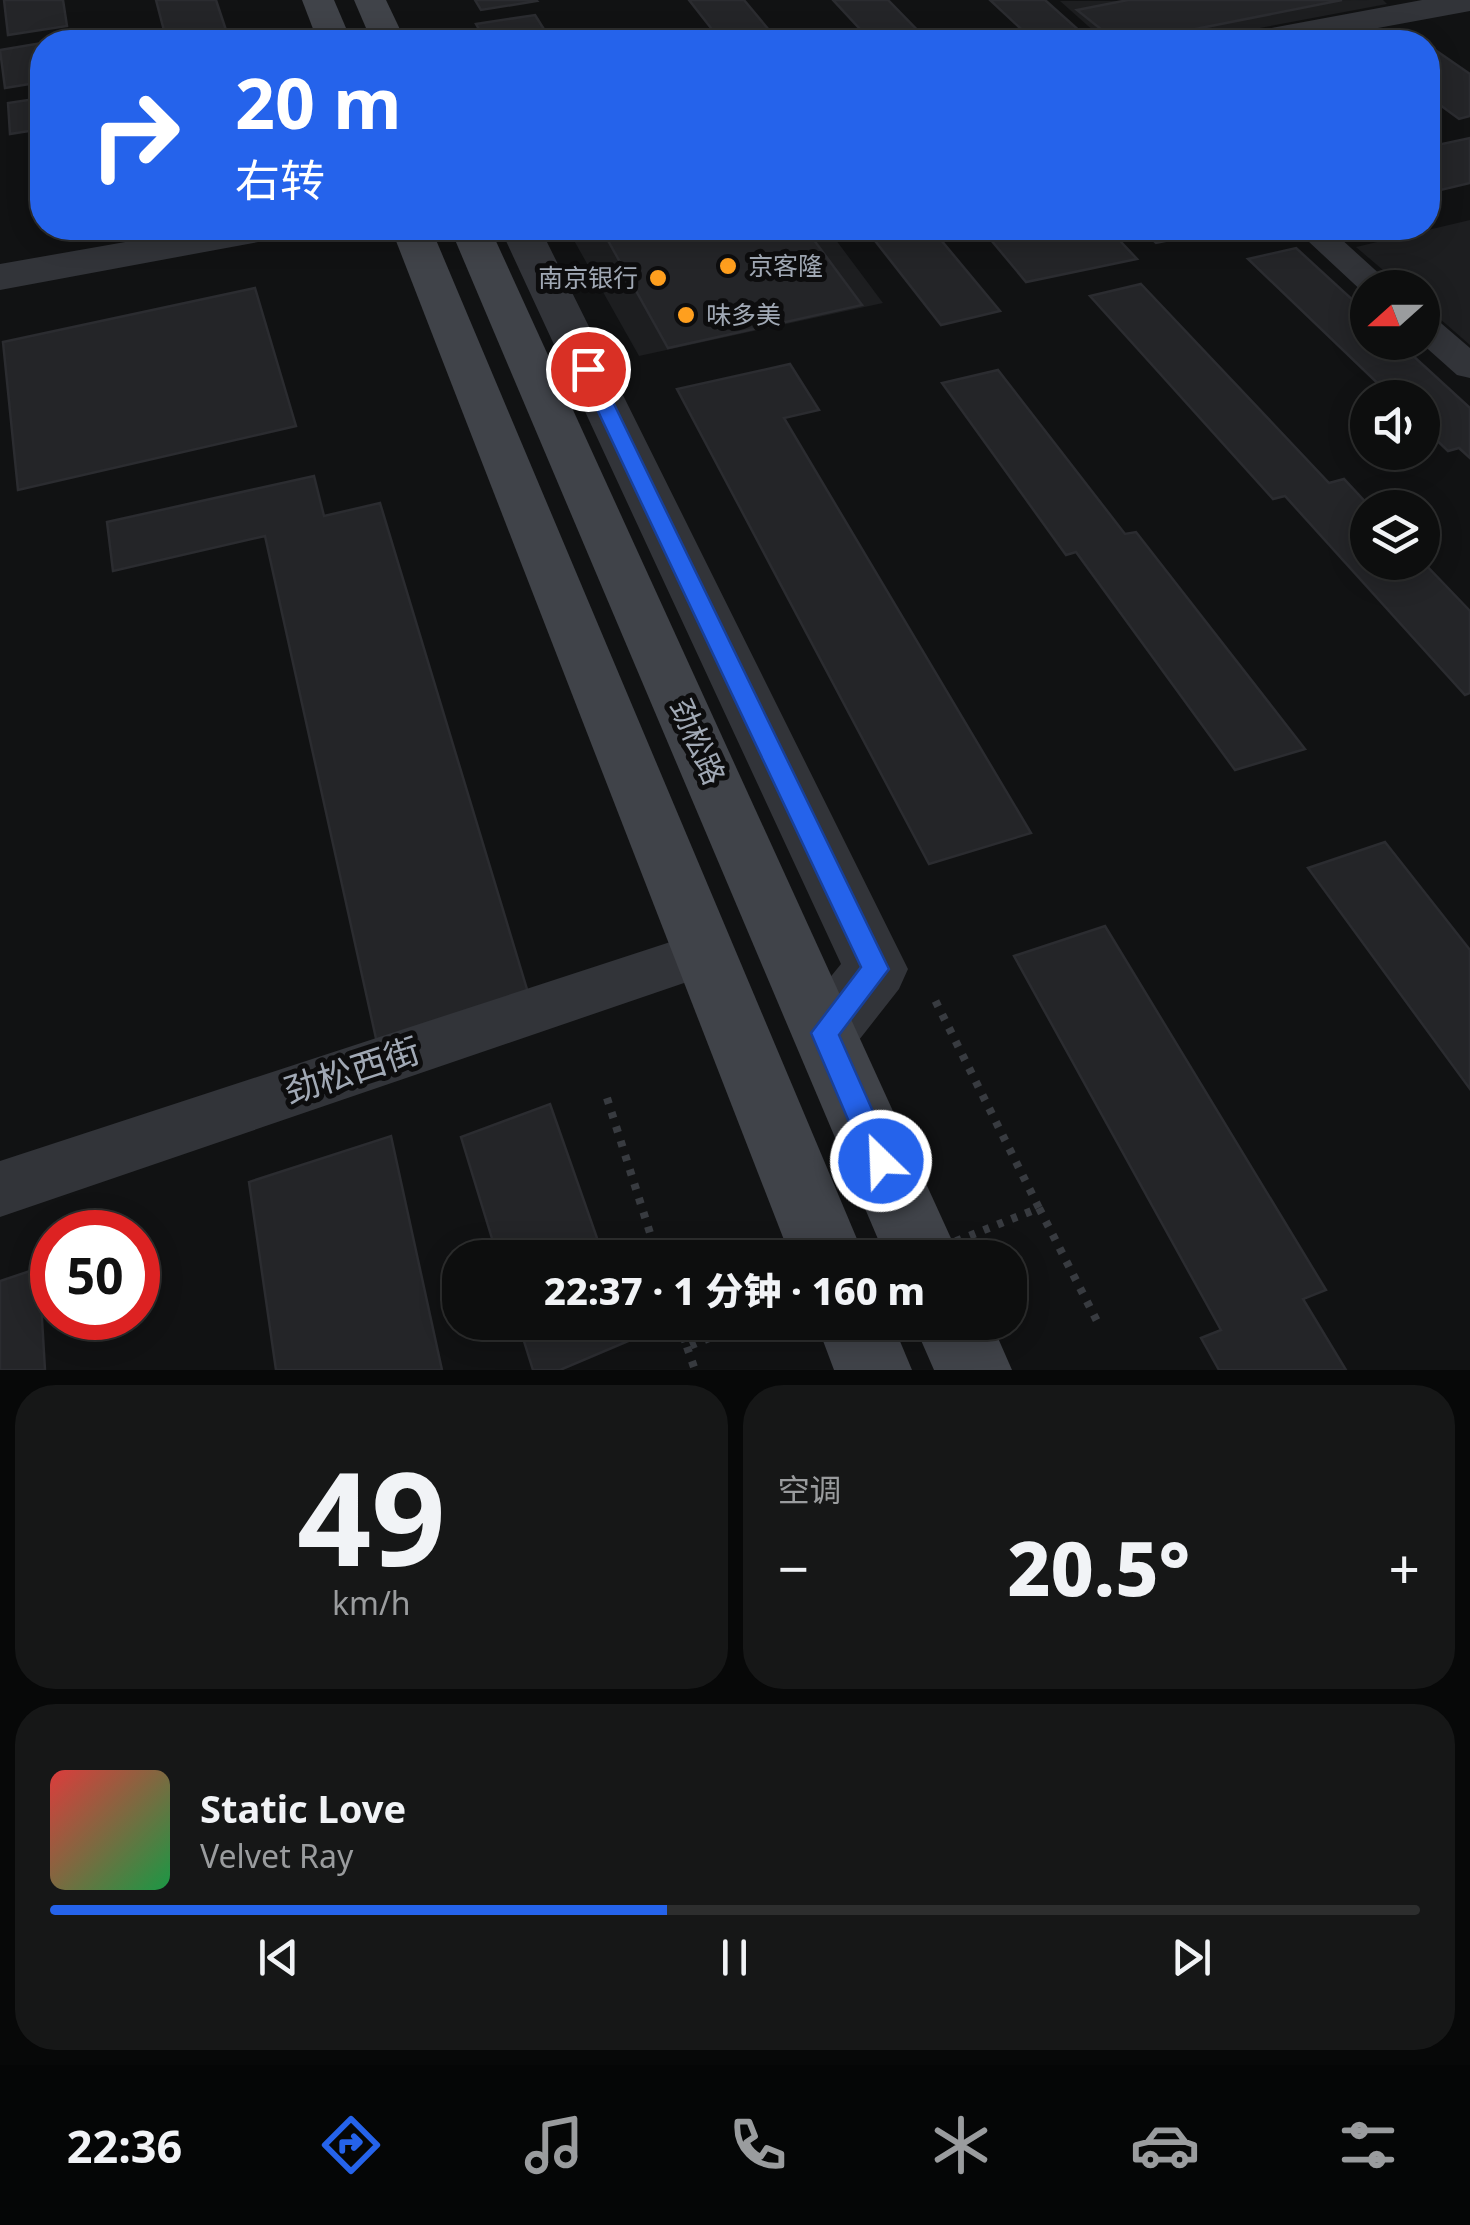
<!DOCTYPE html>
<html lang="zh">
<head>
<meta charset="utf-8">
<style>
  body { margin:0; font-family:"Noto Sans","Noto Sans SC",sans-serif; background:#161717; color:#f1f3f6; height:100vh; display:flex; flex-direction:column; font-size:38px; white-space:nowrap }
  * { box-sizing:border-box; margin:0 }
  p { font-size:32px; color:#9a9c9e }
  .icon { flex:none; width:55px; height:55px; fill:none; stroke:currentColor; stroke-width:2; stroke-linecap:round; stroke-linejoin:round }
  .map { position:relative; height:1370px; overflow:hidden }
  .drawer { display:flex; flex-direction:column; gap:15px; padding:15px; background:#070808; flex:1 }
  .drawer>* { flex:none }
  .hud { position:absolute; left:30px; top:30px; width:1410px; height:210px; border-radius:40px; box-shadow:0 5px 25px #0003,0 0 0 2px #2d2e2e; background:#2563eb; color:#fff; overflow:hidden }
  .needle { width:65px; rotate:249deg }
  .tools { position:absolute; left:1350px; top:270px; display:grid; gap:20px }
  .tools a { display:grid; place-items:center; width:90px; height:90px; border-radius:50%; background:#0d0e0e; box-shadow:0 5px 25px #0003,0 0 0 2px #2d2e2e; font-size:50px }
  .speed { position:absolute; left:30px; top:1210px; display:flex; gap:20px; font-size:50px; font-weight:700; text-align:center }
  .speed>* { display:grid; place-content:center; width:130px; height:130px; border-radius:50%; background:#0d0e0e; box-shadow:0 5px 25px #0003,0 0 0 2px #2d2e2e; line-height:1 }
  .speed .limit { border:15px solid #d22; background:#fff; color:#111 }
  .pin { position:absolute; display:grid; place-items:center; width:85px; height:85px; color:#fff; margin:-42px; border:5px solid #fff; border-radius:50%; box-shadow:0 2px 10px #0007 }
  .me { position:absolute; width:110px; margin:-55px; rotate:336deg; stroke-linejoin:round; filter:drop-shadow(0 0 8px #0008) }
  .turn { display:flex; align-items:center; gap:35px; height:210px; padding:0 40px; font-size:45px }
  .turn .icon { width:130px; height:130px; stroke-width:2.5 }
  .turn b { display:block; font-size:70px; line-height:85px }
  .big { font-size:75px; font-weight:800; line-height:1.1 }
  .drawer .tile { flex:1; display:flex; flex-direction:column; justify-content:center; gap:15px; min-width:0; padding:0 35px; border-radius:40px; background:#161717 }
  .drawer .dial { align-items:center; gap:0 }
  .dial b { font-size:130px; line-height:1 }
  .song { display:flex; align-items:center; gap:30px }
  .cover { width:120px; height:120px; border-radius:15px; background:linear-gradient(135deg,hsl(0 70% 55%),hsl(140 70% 35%)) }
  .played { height:10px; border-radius:5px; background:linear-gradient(90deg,#2563eb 45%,#2d2e2e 45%) }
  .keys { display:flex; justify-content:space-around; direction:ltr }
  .heat { display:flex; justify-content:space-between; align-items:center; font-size:55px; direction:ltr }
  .drawer .tiles { flex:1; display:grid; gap:15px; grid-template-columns:1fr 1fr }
  .tile:last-child { grid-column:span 2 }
  .trip { position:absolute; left:442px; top:1240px; width:585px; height:100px; border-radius:40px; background:#0d0e0e; box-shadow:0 5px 25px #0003,0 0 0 2px #2d2e2e; font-weight:800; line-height:100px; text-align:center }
  .tabs { display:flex; height:160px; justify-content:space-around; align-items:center; background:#050606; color:#9a9c9e }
  .tabs .icon { width:70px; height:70px }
  .tabs .on { color:#2563eb }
  .tabs b { font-size:45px; color:#f1f3f6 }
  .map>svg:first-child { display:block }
  .built { fill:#1d1e20 }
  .building { fill:#242528; stroke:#2b2c30; stroke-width:2.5 }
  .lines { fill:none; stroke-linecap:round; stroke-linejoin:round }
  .path { stroke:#383b40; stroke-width:8; stroke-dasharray:6 9; stroke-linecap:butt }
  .minor { fill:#323439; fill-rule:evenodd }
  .tertiary { fill:#323439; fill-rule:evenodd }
  .secondary { fill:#404349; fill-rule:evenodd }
  .path-bridge { stroke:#383b40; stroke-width:8; stroke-dasharray:6 9; stroke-linecap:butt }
  .route { fill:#2563eb; stroke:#184099; stroke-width:2.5 }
  .poi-dot { fill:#ff9f1e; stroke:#0d0d0e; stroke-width:4 }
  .labels { text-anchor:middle; stroke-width:10; stroke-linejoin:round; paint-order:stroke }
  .far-poi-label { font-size:25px; fill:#a1a9b5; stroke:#0d0d0e; text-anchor:start }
  .street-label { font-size:30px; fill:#a1a9b5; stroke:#0d0d0e }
  .near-street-label { font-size:35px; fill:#a1a9b5; stroke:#0d0d0e }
</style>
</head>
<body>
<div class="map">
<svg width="1470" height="1370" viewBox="0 0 1470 1370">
  <rect width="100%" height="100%" fill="#111213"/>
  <g class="built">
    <polygon points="1383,0 1387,4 1185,42 1106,42 1060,1"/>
    <polygon points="1470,220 1470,345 1423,304 1422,288 1403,287 1356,247"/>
    <polygon points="567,228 827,228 883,303 639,356"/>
  </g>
  <g class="building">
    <polygon points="4,0 63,0 67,26 8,35"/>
    <polygon points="156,0 216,0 230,42 167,42"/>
    <polygon points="475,0 536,0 537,1 481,10"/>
    <polygon points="689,0 744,0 779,42 722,42"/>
    <polygon points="833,0 888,0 929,42 872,42"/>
    <polygon points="990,0 1045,0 1092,42 1035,42"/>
    <polygon points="1128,0 1342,0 1130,42 1117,42 1077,10"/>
    <polygon points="535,15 552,42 486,42 476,24"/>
    <polygon points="105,33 107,42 46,42"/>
    <polygon points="42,43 42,82 5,88 0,50"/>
    <polygon points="1428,45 1470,74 1470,116 1459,119 1428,96"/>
    <polygon points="42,98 42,129 10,134 8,103"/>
    <polygon points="1470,138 1470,183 1428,193 1428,147"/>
    <polygon points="601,228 805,228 862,305 668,348"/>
    <polygon points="865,228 931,228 1000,311 941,325"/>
    <polygon points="981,228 1108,228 1137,259 1026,282"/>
    <polygon points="1141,228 1228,228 1156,243"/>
    <polygon points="1296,248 1368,314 1368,342 1398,342 1470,408 1470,458 1459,448 1448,451 1422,426 1422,398 1393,398 1248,259"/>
    <polygon points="1141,284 1329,483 1344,479 1371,508 1368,508 1368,562 1422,561 1470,611 1470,693 1465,695 1285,496 1273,499 1090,296"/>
    <polygon points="255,288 296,426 18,490 3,342"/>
    <polygon points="790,364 819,410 784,418 1031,833 929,864 677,389"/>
    <polygon points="998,370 1125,534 1136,532 1305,749 1235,770 1076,552 1066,555 942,383"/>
    <polygon points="314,476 324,516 380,503 529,996 377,1043 265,536 113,571 107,522"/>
    <polygon points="1385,842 1470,950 1470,1089 1308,868"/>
    <polygon points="1105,926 1326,1290 1303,1299 1346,1370 1219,1370 1201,1338 1221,1330 1014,956"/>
    <polygon points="550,1104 604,1258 498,1258 461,1137"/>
    <polygon points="391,1136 442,1370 276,1370 249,1182"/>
    <polygon points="39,1268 45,1370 0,1370 0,1281"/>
    <polygon points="518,1322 627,1322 633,1339 560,1370 533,1370"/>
  </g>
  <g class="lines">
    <g class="path">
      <polyline points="607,1098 658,1258"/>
      <polyline points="1039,1208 1098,1323"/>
      <polyline points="679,1322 687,1347 749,1322"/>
      <polyline points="687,1347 695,1370"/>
    </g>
    <g class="minor">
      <polygon points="1294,228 1329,228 1395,288 1368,288 1366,295"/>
      <polygon points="1422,315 1435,318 1470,348 1470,378 1457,375 1420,342"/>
      <polygon points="704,931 722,938 730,954 722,970 0,1217 0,1161"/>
    </g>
    <g class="tertiary">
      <polygon points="1422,0 1470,0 1470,11 1302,42 1233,42 1238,35 1250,32"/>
      <polygon points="205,228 289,228 283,237 269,240 0,290 0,264"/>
      <polygon points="500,228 540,228 908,969 899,989 848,1054 825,1063 802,1054 792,1033 802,1012 841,964"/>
    </g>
    <g class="secondary">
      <polygon points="302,0 334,0 352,42 318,42"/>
      <polygon points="354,0 386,0 406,42 372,42"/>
      <polygon points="391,228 431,228 865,1258 791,1258"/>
      <polygon points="450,228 490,228 960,1258 886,1258"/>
      <polygon points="816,1322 892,1322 912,1370 834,1370"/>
      <polygon points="913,1322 991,1322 1012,1370 934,1370"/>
    </g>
    <polyline class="path-bridge" points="914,1258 1039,1208 933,996"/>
  </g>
  <polygon class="route" points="588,363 597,369 889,969 839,1035 895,1161 891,1171 881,1175 870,1171 811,1033 861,967 578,369"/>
  <g class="poi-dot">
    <circle cx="728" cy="266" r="10"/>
    <circle cx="658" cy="278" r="10"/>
    <circle cx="686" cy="315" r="10"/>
  </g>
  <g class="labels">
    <g class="far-poi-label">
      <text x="748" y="275">京客隆</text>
      <text x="638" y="287" text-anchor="end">南京银行</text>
      <text x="706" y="324">味多美</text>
    </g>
    <g class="street-label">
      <text transform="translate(697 742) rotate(66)" y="10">劲松路</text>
    </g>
    <g class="near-street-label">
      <text transform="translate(352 1071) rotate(-18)" y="12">劲松西街</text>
    </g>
  </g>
</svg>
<div class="tools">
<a><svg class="needle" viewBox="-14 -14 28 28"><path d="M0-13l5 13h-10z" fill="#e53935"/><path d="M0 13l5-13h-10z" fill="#9a9c9e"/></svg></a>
<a><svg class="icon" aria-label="sound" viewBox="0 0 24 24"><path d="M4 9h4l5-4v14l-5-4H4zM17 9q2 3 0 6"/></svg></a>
<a><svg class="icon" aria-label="layers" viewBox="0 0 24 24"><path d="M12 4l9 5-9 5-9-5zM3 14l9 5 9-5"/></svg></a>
</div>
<div class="speed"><div class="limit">50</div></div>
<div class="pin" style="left:588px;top:369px;background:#d93025"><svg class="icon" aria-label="arrive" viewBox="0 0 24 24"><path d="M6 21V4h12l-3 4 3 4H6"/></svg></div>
<svg class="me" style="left:881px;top:1161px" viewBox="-20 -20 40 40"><circle r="17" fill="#2563eb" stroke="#fff" stroke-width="3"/><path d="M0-11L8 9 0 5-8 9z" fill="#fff"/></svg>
<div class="trip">22:37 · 1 分钟 · 160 m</div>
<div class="hud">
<div class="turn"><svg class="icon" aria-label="right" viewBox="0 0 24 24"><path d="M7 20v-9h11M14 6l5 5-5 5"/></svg><div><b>20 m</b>右转</div></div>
</div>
</div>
<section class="drawer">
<div class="tiles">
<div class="tile dial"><b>49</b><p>km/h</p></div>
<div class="tile"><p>空调</p>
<div class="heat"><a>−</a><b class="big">20.5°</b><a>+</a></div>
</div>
<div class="tile">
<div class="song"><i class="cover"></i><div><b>Static Love</b><p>Velvet Ray</p></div></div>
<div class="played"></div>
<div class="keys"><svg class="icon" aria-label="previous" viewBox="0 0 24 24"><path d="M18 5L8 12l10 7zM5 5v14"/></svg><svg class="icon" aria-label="pause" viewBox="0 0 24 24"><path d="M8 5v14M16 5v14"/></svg><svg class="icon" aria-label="next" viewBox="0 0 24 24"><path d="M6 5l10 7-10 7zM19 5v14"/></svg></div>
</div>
</div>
</section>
<nav class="tabs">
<b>22:36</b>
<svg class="icon on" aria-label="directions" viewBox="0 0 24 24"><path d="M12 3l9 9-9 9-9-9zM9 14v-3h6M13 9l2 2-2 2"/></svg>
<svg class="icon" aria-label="music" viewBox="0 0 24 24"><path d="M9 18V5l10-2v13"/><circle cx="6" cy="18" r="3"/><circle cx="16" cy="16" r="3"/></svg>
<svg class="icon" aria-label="phone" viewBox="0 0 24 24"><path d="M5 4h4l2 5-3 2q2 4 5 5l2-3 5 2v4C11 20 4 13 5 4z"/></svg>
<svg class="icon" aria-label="climate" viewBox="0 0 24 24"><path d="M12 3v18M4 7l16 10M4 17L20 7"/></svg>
<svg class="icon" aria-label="car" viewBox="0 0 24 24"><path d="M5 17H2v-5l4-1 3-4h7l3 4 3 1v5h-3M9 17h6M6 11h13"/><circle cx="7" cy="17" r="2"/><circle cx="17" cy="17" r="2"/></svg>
<svg class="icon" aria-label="filters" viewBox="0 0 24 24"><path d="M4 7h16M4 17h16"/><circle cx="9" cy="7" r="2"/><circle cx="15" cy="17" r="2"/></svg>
</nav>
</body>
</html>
